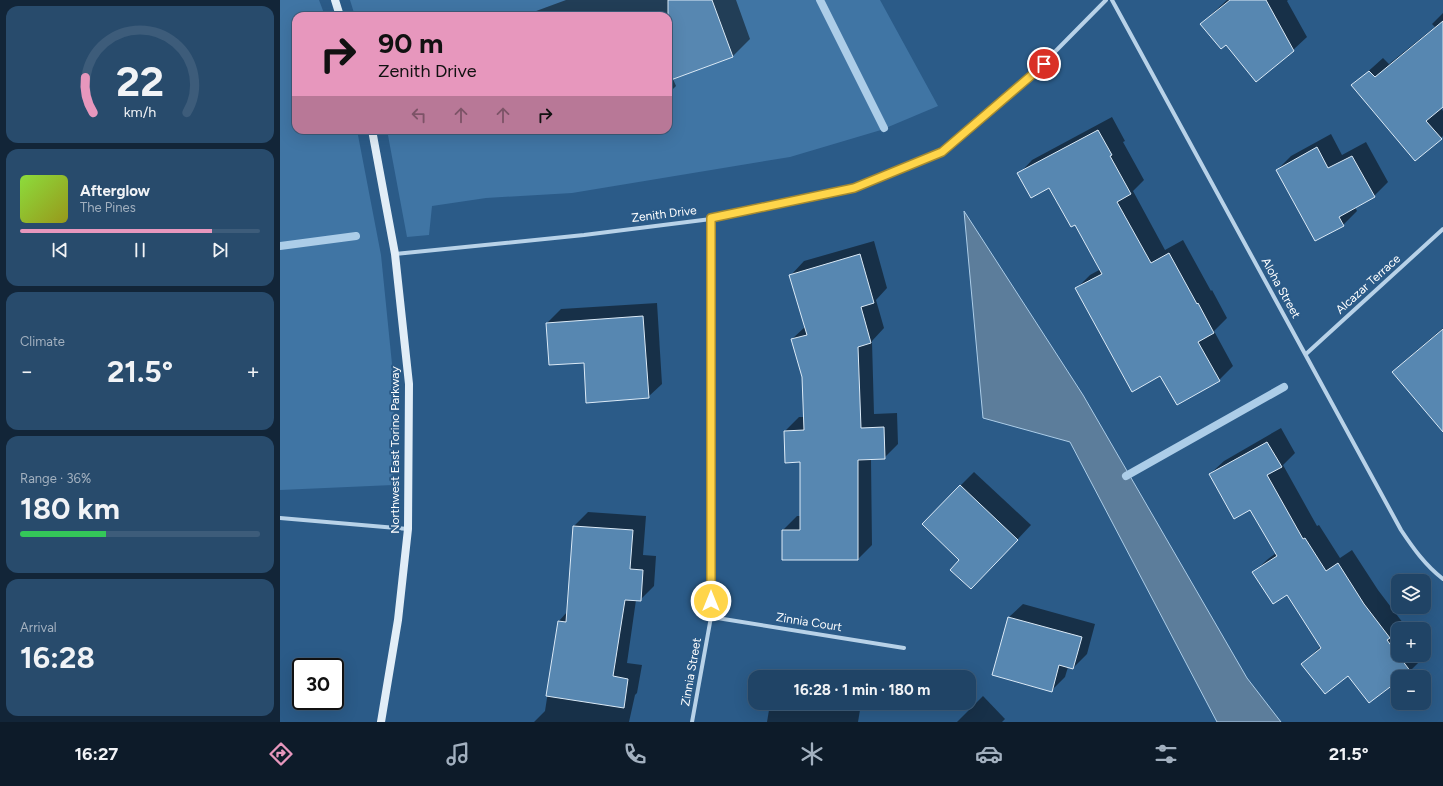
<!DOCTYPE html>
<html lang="en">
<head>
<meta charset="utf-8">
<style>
  body { margin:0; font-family:Figtree,sans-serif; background:#284b6c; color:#f1f3f6; height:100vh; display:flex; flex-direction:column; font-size:15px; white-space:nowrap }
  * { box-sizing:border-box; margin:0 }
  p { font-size:13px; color:#a2b0bf }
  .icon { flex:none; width:22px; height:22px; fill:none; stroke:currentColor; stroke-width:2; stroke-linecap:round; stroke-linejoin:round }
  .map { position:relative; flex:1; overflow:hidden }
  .details { display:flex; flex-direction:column; gap:6px; padding:6px; background:#122538; width:280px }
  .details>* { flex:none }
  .banner { position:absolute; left:12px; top:12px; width:380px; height:122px; border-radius:12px; box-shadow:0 4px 16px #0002,0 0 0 1px #3d5c7a; background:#e797bd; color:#111; overflow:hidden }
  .controls { position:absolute; left:1111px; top:574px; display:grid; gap:8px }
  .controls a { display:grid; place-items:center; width:40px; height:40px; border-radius:8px; background:#204466; box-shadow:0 4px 16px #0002,0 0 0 1px #3d5c7a; font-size:20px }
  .speed { position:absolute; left:12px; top:658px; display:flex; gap:8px; font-size:20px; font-weight:700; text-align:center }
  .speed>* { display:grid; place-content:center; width:52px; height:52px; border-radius:50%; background:#204466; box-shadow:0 4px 16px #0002,0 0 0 1px #3d5c7a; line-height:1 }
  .speed .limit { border:2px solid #111; border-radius:6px; background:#fff; color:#111 }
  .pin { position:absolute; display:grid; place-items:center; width:34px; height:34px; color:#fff; margin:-17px; border:2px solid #fff; border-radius:50%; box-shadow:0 1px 4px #0007 }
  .me { position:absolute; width:44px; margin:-22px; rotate:0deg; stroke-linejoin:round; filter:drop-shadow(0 0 3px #0008) }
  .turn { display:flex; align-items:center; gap:14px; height:84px; padding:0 20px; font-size:18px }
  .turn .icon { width:52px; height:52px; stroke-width:2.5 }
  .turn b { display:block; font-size:28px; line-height:34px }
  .lanes { display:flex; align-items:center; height:38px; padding:0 20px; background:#0003; justify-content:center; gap:20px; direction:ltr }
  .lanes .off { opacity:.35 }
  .big { font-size:30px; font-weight:700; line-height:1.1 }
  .details .card { flex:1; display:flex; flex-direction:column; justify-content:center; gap:6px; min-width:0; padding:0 14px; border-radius:12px; background:#284b6c }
  .details .dial { align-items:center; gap:0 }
  .dial svg { height:104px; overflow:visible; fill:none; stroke:#3d5c7a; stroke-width:7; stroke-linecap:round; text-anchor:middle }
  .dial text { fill:#f1f3f6; stroke:none }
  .song { display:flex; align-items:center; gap:12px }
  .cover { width:48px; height:48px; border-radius:6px; background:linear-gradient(135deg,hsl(90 70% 55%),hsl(60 70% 35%)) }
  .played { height:4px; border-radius:2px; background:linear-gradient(90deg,#e797bd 80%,#3d5c7a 80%) }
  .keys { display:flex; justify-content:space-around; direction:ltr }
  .heat { display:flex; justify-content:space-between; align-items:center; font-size:22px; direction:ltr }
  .charge { height:6px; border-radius:3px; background:linear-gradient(90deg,#34c759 36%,#3d5c7a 0) }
  .trip { position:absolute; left:468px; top:670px; width:228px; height:40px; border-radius:12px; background:#204466; box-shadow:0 4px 16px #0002,0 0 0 1px #3d5c7a; font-weight:700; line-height:40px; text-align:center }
  .tabs { display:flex; height:64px; justify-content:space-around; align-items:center; background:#0d1b29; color:#a2b0bf }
  .tabs .icon { width:28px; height:28px }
  .tabs .selected { color:#e797bd }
  .tabs b { font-size:18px; color:#f1f3f6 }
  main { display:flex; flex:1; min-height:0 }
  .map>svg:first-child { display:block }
  .green { fill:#4075a4 }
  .water { fill:#5c7d9b; stroke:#accde8 }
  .shadow { fill:#0007 }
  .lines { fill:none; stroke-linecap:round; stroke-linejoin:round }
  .stream { stroke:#accde8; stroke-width:8 }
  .building { fill:#5787b1; stroke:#dbeaf7 }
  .street { stroke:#b8d2e8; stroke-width:4 }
  .secondary { stroke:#e1edf7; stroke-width:8 }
  .route-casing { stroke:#a68a30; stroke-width:10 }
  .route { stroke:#ffd54a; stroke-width:7 }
  .labels { text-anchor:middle; stroke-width:4; stroke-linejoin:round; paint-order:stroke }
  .street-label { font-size:12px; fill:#fff; stroke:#2b5b88 }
</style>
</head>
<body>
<main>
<section class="details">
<div class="card dial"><svg viewBox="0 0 100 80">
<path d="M14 69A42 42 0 1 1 86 69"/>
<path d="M14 69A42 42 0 0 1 8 42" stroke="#e797bd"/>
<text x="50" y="56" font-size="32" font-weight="700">22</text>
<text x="50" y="72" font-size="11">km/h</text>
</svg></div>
<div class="card">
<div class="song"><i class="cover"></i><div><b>Afterglow</b><p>The Pines</p></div></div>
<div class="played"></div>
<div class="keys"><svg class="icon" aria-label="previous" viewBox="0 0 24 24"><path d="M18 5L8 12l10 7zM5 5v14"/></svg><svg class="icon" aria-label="pause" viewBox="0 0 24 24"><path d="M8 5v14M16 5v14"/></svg><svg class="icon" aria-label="next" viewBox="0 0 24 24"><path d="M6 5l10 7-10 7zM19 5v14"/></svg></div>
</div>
<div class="card"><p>Climate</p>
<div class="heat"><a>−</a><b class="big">21.5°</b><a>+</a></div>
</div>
<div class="card"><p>Range · 36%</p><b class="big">180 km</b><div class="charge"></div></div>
<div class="card"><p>Arrival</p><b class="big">16:28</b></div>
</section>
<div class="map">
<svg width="1163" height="722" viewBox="0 0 1163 722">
  <rect width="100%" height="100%" fill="#2b5b88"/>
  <g class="green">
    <polygon points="0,0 39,0 45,16 16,16 16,130 77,130 101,255 114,384 113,485 0,490"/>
    <polygon points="70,0 600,0 658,106 601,130 510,157 292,193 206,198 152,206 149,235 127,237 107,130 388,130 388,16 75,16"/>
  </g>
  <polygon class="water" points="684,211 803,395 967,678 1001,722 937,722 790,442 703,418"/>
  <g class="shadow">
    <polygon points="286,0 456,0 470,39 453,56 393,79 396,86 388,94 388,16 247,16 248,14"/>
    <polygon points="947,0 1008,0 1007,1 1027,37 1013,50 946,43 921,24"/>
    <polygon points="1163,13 1163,106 1161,108 1163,111 1163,136 1161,138 1073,85 1103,58 1109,64 1155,27 1152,24"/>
    <polygon points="832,117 845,141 843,142 864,180 853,191 885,250 903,240 931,291 932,290 947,318 934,331 953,366 939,380 881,375 796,289 810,275 821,269 796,223 770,187 739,174 752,160"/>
    <polygon points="1051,134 1062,155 1086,142 1108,182 1094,196 1075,207 1077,211 1063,225 997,170 1011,156"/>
    <polygon points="594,241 607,288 596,300 604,328 592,341 594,414 617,413 618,444 604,458 591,459 592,545 578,559 503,530 517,516 521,516 521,461 505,431 519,417 524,417 523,376 512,339 526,326 511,275 524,261"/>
    <polygon points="377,303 382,384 368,397 305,362 267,323 281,309"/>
    <polygon points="1163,328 1163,423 1113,372 1127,359"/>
    <polygon points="1001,428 1015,453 1003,465 1037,526 1039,525 1060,558 1072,550 1098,590 1123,623 1120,626 1123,629 1118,629 1118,655 1142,655 1144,657 1130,671 1122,677 1118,677 1118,680 1068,675 1023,664 1041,646 1007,593 974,572 988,559 996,553 971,509 930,474 944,461"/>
    <polygon points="694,472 751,525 705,574 680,486"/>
    <polygon points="308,512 366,516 363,555 376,556 374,586 360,600 356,600 347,663 362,665 357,693 355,695 349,722 254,722 265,711 279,621 287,612 294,526"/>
    <polygon points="743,604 815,624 807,654 793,668 788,667 785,677 771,691 729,617"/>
    <polygon points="703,696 725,719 722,722 677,722"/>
    <polygon points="496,703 543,703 580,710 578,722 487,722 489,710"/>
  </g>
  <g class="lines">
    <g class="stream">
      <polyline points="540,0 604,128"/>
      <polyline points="0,246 76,236"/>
      <polyline points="846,476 1004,387"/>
    </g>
  </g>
  <g class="building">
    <polygon points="388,0 432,0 453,57 388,81"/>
    <polygon points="950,0 986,0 1014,51 976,82 946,45 941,49 920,24"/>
    <polygon points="1163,21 1163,107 1146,121 1162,139 1135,161 1071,85 1089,71 1095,77"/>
    <polygon points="818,130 832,155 830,156 851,194 837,202 871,263 889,253 917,304 918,303 934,333 918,342 940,381 897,405 880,376 852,392 795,288 822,274 795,225 791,227 769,188 751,198 737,173"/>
    <polygon points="1037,147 1048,168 1072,156 1095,197 1059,217 1064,226 1035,241 996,170"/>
    <polygon points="580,254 594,303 581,307 591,343 578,347 581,428 604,427 605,459 578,460 578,560 502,560 502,530 520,530 520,462 505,463 504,431 524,430 522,377 511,339 527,335 509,275"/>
    <polygon points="363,316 369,398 306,403 304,363 269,365 266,323"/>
    <polygon points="1163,329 1163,432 1112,372"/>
    <polygon points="987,442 1002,467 987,475 1023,539 1025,538 1046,571 1058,563 1084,604 1110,638 1107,640 1131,672 1124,677 1118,677 1118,681 1089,703 1068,676 1045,694 1021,664 1041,648 1007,595 993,604 972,572 997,556 970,510 954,519 929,474"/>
    <polygon points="680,485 738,540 691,589 670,570 679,560 642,524"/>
    <polygon points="293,526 353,530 350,569 363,570 361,601 345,600 333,676 348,679 344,708 266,696 278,621 286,622"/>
    <polygon points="728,617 802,637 793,669 779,665 772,692 712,675"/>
  </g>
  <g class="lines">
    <g class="street">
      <path d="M832,0L1121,530C1133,548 1145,565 1163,579"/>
      <polyline points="115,254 304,235 431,219 574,188 662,153 753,74 826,0"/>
      <polyline points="1026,354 1163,229"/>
      <polyline points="0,518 128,529"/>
      <polyline points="431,617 624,648"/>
      <polyline points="412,722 431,617 431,219"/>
    </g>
    <g class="secondary">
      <polyline points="55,0 60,16"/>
      <polyline points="92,130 115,254 129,384 128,529 118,620 101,722"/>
    </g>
  </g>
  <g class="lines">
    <g class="route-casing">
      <polyline id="route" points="431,601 431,218 574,188 662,152 753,74 764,64"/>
    </g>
    <use href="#route" class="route"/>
  </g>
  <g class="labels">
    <g class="street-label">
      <text transform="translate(384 214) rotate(-7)" y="4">Zenith Drive</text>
      <text transform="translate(1088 284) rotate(-42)" y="4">Alcazar Terrace</text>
      <text transform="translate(1001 288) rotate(61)" y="4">Aloha Street</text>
      <text transform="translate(115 450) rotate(-90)" y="4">Northwest East Torino Parkway</text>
      <text transform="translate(529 622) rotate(9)" y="4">Zinnia Court</text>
      <text transform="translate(411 672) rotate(-80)" y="4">Zinnia Street</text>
    </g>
  </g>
</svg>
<div class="controls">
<a><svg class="icon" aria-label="layers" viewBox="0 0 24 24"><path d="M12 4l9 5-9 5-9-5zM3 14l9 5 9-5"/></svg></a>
<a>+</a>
<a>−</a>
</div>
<div class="speed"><div class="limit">30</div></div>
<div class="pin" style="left:764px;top:64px;background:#d93025"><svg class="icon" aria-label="arrive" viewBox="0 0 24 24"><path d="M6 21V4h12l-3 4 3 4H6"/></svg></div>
<svg class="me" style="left:431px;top:601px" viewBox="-20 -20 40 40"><circle r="17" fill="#ffd54a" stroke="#fff" stroke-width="3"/><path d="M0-11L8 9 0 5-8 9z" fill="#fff"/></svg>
<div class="trip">16:28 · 1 min · 180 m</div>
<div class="banner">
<div class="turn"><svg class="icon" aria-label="right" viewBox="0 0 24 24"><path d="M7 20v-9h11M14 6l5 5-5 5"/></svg><div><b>90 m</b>Zenith Drive</div></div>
<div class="lanes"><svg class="icon off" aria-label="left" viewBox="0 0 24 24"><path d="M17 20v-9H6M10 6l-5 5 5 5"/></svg><svg class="icon off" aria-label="ahead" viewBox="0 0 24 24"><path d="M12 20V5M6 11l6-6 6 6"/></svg><svg class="icon off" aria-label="ahead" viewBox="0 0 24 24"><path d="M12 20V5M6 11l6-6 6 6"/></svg><svg class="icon" aria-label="right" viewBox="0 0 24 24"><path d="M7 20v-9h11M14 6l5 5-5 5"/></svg></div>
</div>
</div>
</main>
<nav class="tabs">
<b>16:27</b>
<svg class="icon selected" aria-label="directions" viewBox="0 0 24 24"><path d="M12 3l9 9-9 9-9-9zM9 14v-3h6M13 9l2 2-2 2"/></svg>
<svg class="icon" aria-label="music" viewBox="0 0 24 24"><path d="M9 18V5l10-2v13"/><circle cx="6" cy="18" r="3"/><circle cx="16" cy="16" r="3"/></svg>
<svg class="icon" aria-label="phone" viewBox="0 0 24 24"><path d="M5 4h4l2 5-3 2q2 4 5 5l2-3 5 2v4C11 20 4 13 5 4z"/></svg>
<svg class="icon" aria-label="climate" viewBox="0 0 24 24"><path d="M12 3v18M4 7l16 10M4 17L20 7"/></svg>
<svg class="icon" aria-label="car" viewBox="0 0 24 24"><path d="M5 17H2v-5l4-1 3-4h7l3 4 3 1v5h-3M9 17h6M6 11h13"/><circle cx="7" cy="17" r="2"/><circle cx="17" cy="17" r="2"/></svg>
<svg class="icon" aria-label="filters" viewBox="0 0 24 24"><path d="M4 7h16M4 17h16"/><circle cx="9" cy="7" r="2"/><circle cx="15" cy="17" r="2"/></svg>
<b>21.5°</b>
</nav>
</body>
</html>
